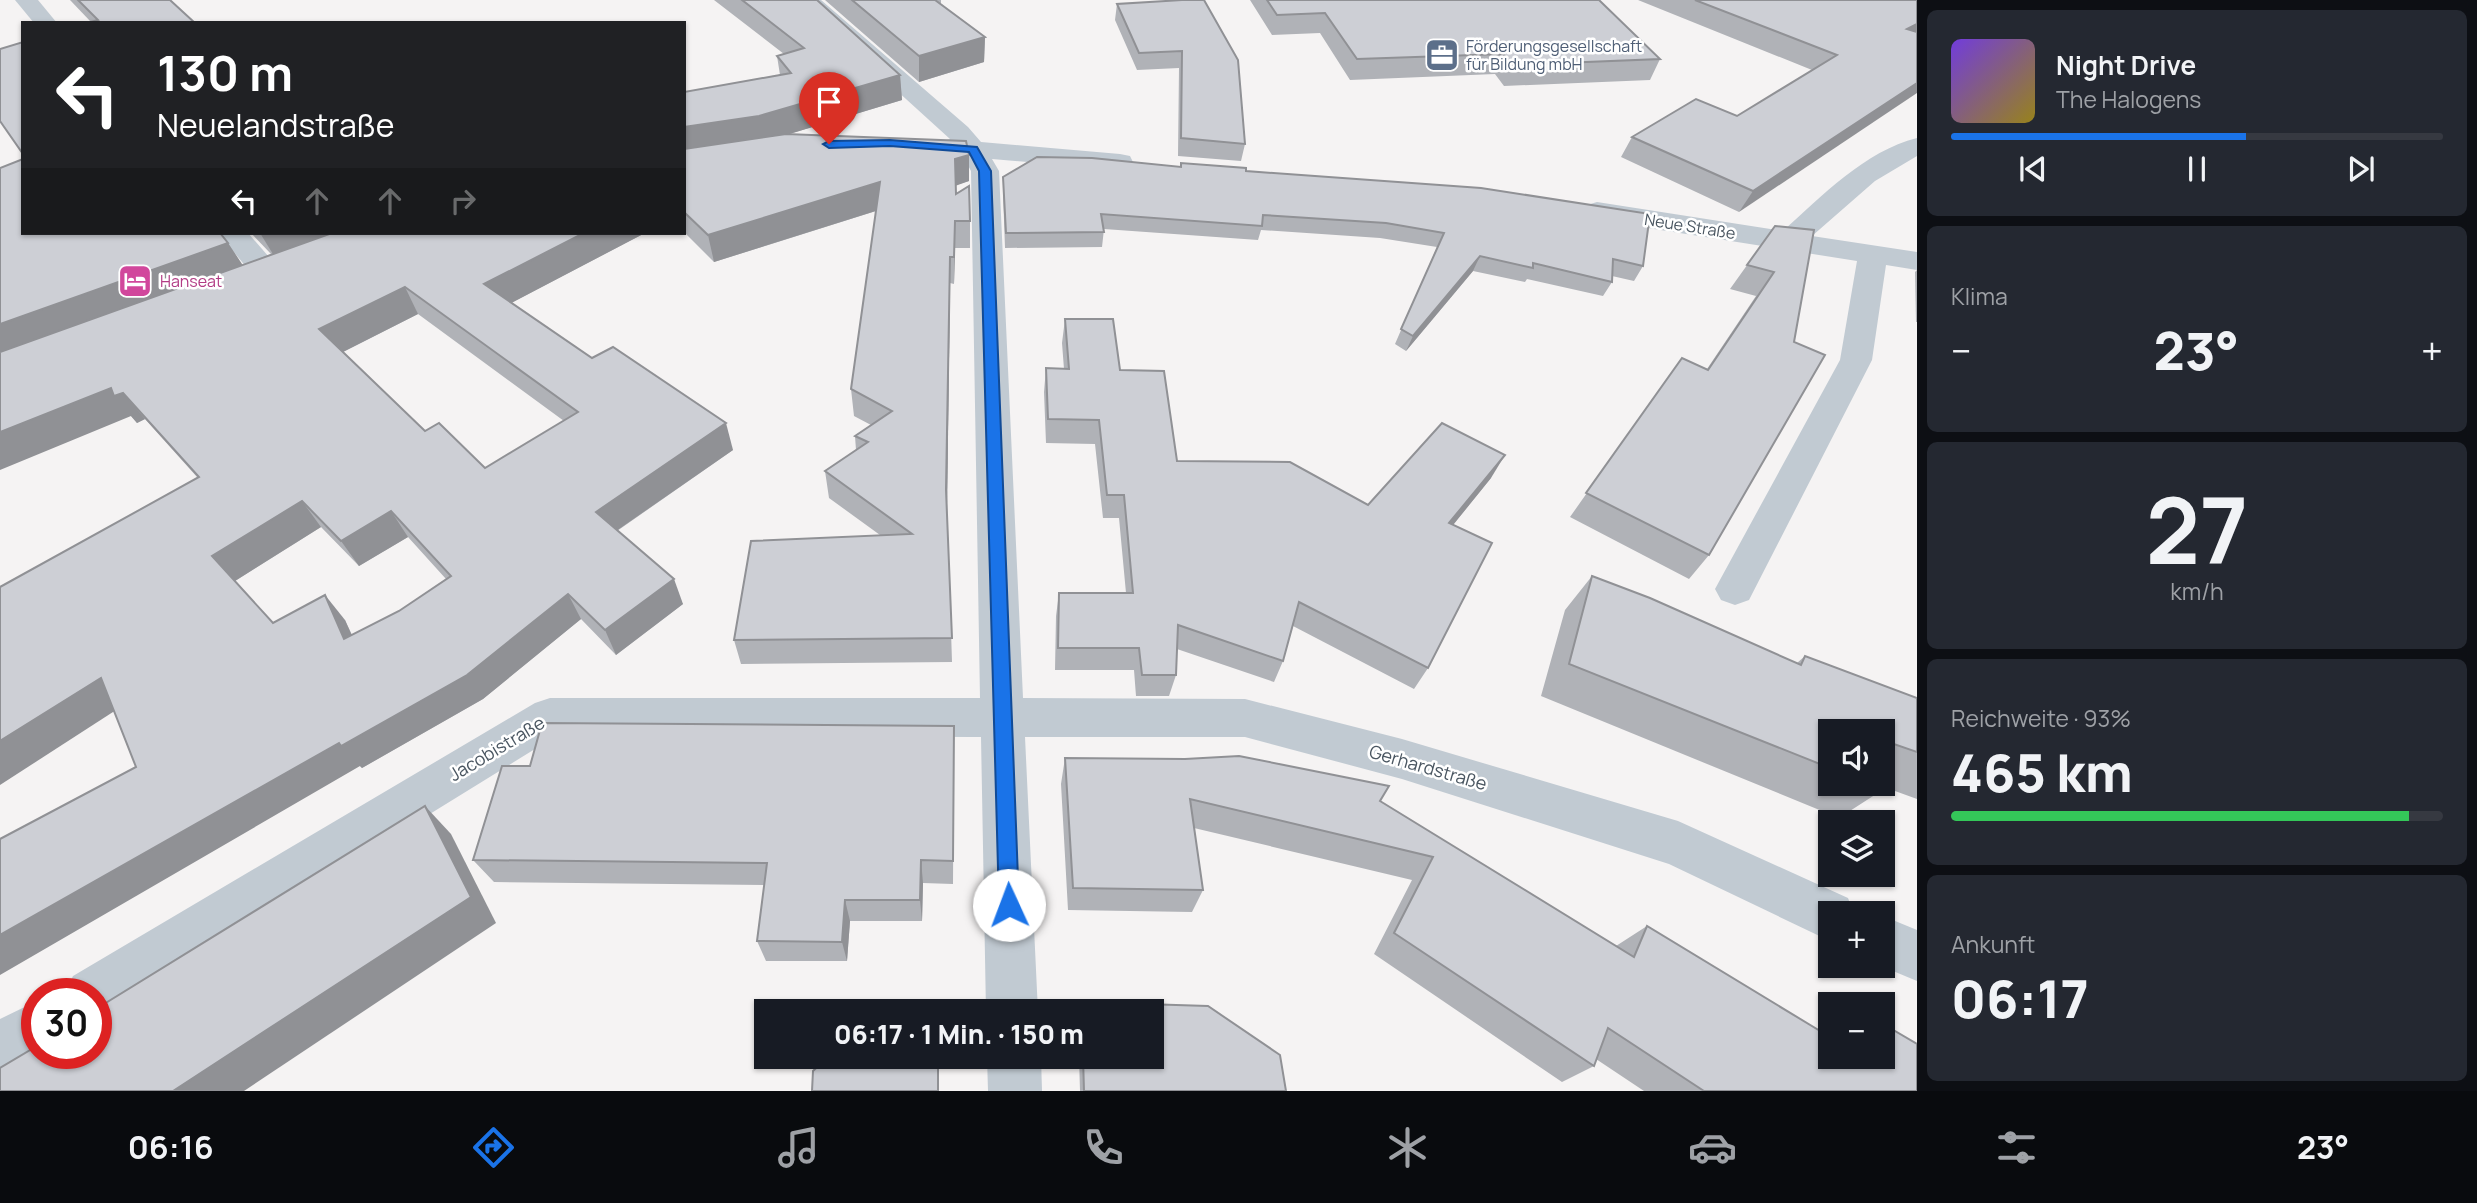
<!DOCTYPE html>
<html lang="de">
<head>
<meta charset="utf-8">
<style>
  body { margin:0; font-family:Manrope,sans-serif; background:#242831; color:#f1f3f6; height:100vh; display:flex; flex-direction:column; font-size:26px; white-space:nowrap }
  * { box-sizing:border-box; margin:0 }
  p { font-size:23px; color:#9ea1a6 }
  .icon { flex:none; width:38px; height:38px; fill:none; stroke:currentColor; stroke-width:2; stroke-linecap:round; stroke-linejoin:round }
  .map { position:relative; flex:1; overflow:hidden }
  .sheet { display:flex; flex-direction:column; gap:10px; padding:10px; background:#0d0f14; width:560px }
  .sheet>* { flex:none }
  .banner { position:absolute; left:21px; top:21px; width:665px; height:214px; border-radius:0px; box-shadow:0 2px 5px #0004; background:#202124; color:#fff; overflow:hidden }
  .fabs { position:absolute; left:1818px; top:719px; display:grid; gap:14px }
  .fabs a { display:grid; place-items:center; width:77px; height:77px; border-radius:0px; background:#171b24; box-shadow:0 2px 5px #0004; font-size:35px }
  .speed { position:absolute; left:21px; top:978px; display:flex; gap:14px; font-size:35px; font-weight:700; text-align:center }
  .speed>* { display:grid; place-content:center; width:91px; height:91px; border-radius:50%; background:#171b24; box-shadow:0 2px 5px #0004; line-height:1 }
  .speed .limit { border:10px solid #d22; background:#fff; color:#111 }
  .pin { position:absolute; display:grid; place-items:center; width:60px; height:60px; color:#fff; margin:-72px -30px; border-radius:50% 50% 50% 0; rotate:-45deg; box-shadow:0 0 7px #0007 }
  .pin .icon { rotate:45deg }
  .me { position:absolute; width:77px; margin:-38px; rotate:358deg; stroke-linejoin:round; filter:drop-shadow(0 0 5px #0008) }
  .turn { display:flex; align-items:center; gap:24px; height:147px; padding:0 21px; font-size:32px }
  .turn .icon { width:91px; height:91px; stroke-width:2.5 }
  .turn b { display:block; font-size:49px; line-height:60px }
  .lanes { display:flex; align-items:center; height:66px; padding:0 21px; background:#0003; justify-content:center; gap:35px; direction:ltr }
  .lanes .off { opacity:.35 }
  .big { font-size:52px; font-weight:800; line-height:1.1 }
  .sheet .tile { flex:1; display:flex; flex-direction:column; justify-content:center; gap:10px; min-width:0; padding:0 24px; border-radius:10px; background:#242831 }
  .sheet .dial { align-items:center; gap:0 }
  .dial b { font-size:91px; line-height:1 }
  .song { display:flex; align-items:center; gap:21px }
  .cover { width:84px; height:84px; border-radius:10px; background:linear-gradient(135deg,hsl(260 70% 55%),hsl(50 70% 35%)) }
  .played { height:7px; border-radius:4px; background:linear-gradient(90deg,#1a73e8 60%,#363941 60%) }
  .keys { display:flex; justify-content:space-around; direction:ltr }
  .heat { display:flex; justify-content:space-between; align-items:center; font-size:38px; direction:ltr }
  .charge { height:10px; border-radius:5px; background:linear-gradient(90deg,#34c759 93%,#363941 0) }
  .trip { position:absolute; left:754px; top:999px; width:410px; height:70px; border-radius:0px; background:#171b24; box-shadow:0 2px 5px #0004; font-weight:800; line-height:70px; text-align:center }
  .dock { display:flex; height:112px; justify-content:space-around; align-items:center; background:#090b0e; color:#9ea1a6 }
  .dock .icon { width:49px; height:49px }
  .dock .selected { color:#1a73e8 }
  .dock b { font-size:32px; color:#f1f3f6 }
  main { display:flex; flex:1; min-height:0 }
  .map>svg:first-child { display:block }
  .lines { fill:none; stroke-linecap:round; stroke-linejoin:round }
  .minor { fill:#c1cad2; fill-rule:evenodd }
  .wall { fill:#b0b2b7; fill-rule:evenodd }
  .shaded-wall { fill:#909195 }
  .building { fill:#cdcfd5; stroke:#909195; stroke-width:2; fill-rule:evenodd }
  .route { fill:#1a73e8; stroke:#114b97; stroke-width:2 }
  .labels { text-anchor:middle; stroke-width:5; stroke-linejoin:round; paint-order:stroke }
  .far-service-label { font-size:16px; fill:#4e5e75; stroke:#fff; text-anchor:start }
  .far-street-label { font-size:16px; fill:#4a5661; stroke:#fff }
  .far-hotel-label { font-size:16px; fill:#b23c85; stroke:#fff; text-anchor:start }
  .street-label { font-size:18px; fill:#4a5661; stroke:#fff }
</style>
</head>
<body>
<main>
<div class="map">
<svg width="1917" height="1091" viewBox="0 0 1917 1091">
  <rect width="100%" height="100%" fill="#f5f3f3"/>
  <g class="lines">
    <g class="minor">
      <polygon points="15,0 38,0 57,23 34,23"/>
      <polygon points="797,0 821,0 968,127 981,142 1120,154 1130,156 1133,162 1130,168 1120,170 992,159 999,171 1023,698 1245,699 1402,739 1678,821 1848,898 1854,914 1830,914 1830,941 1669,864 1402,779 1245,737 1025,737 1038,1012 986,1012 981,737 556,736 109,1012 96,1018 96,994 65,994 73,976 535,703 550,698 980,698 971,171 963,156 943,153 939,147 943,141 950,139"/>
      <path d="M1917,138V156L1875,181L1812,236L1917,252V270L1886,265L1872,360L1749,600L1735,605L1721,600L1715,589L1840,360L1857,261L1597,220L1587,217L1583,211L1587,205L1597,202L1783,231C1822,196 1865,151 1917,138Z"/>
      <polygon points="218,233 248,233 283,273 279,280 268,282 257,280"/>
      <polygon points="1883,916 1917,930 1917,981 1881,966"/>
      <polygon points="37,1001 37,1054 43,1054 0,1076 0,1019"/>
      <polygon points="987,1057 1041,1057 1042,1091 988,1091"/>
    </g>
  </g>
  <g class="wall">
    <polygon points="70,0 170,0 91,22"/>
    <polygon points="714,0 817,0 900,75 902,100 789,134 969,181 956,185 956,194 970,221 970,248 955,248 954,284 950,283 947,504 952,662 741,664 734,640 880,535 829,498 825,471 856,450 855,436 871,425 854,416 851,389 876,211 714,262 684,232 684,92 780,75 777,56 784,54"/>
    <polygon points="825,0 941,0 941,5 985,37 984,62 919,82"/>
    <polygon points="1179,0 1204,0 1245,144 1241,161 1178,156 1179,68 1137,70 1115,20 1117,4"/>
    <polygon points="1250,0 1599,0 1660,59 1650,80 1504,86 1495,74 1350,80 1320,33 1272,35"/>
    <polygon points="1638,0 1917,0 1739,212 1621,157 1632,137 1737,116 1812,70"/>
    <path d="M23,159L228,243L242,265L271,254L251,233H645L511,303L592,358L733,450L617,531L683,604L616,655L581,619L483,699L362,768L360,766L136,767L197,477L145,419L137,423L131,416ZM418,314L564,421L485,468L425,431L343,352ZM321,527L359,566L408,537L446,579L399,611L352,635L345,620L273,623L235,581Z"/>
    <polygon points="1181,163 1246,171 1643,266 1634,281 1612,276 1612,282 1603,296 1527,279 1525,282 1473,271 1406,351 1395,344 1437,247 1380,238 1261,230 1258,240 1104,229 1102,247 1005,248 1003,192 1003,177 1180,167"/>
    <polygon points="1775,226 1814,230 1709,555 1689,579 1570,517 1682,358 1707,369 1756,296 1730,289"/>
    <polygon points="1917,270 1917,322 1916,322 1915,272"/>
    <polygon points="1065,319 1120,370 1177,461 1368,505 1491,478 1453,525 1428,668 1414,689 1293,626 1283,661 1274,682 1177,649 1176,675 1169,696 1136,696 1134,670 1055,670 1056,616 1059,593 1126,593 1119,518 1103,518 1095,444 1046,443 1044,392 1046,368 1064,369 1062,343"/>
    <path d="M1592,576L1797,663L1805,656L1917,698V799L1884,787V789L1839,818L1541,696L1565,610ZM1830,732L1883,784H1830Z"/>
    <polygon points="954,726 953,884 923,883 922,921 850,921 847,961 766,961 757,941 764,885 494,882 473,860 530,766"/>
    <polygon points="1065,758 1380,801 1616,946 1647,926 1830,1057 1883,1057 1917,1091 1644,1091 1596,1059 1594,1066 1562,1082 1374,954 1412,880 1194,828 1203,890 1192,912 1068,910 1061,784"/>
    <polygon points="1080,1002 1208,1006 1280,1055 1286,1091 1080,1091 1079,1057 1152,1057 1152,1012 1077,1012"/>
  </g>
  <g class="shaded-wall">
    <polygon points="1917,24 1917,37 1907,29"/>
    <polygon points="985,37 984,62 919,82 919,56"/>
    <polygon points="900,75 902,100 763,142 684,154 684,127"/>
    <polygon points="1917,83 1917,93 1739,212 1753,191"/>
    <polygon points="969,155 969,181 955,186 955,159"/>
    <polygon points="880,182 882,209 714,262 708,235"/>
    <polygon points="955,221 955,248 954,284 954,257"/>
    <polygon points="260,233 350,233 276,259"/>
    <polygon points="584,233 645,233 496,311 484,284"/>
    <polygon points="228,243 246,270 0,359 0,324"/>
    <polygon points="1480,256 1473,271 1406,351 1413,336"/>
    <polygon points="950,257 950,283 947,516 946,490"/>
    <polygon points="405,287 418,314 335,356 319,329"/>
    <polygon points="111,388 123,393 145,419 137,423 131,416 0,470 0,432"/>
    <polygon points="726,423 733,450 606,538 596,512"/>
    <polygon points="1505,455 1491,478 1436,546 1449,523"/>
    <polygon points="302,501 321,527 235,581 212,556"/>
    <polygon points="391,511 408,537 359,566 341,541"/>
    <polygon points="674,579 683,604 616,655 605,630"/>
    <polygon points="568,594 581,619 483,699 362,768 360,766 0,975 0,935"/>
    <polygon points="325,595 345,620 364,663 344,639"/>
    <polygon points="101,678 130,701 0,785 0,741"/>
    <polygon points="425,806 451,834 496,923 244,1091 173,1091"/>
    <polygon points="921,860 923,883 922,921 920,900"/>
    <polygon points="845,900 850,921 847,961 842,942"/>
  </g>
  <g class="building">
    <polygon points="78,0 170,0 195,23 87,23 98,20"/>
    <polygon points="742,0 817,0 900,75 759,116 684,127 684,92 791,73 777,56 804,48"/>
    <polygon points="852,0 935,0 985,37 919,56"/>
    <polygon points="1182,0 1204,0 1238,60 1245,144 1181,138 1182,51 1139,53 1117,4"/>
    <polygon points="1267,0 1599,0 1660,59 1513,65 1503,54 1357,59 1325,13 1277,15"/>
    <polygon points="1695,0 1917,0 1917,24 1907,29 1917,32 1917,83 1753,191 1632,137 1696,99 1737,116 1837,55"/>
    <polygon points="23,42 23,154 0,121 0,49"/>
    <polygon points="786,134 966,141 969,155 955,159 956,194 969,186 970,221 955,221 954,257 950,257 946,490 952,638 734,640 751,541 912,534 825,471 868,442 855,436 892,411 851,389 880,182 708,235 684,212 684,149"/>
    <polygon points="1037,157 1092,158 1181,167 1181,163 1246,168 1246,171 1481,188 1650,214 1643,266 1613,259 1612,282 1533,263 1533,268 1480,256 1413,336 1401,329 1444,233 1386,223 1263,215 1262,226 1101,214 1104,232 1006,233 1003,177"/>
    <polygon points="23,159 23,233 220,233 228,243 0,324 0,168"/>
    <polygon points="1775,226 1814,230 1794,342 1825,355 1709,555 1586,493 1682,358 1708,370 1774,272 1747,265"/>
    <path d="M332,233H584L484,284L592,358L613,347L726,423L596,512L674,579L605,630L568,594L467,675L341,746L339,743L0,935V839L136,767L101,678L0,741V587L199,477L123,393L114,396L111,388L0,432V352ZM405,287L578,412L485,468L439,423L425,431L319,329ZM302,501L341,541L391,511L451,576L399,611L344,639L325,595L273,623L212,556Z"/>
    <polygon points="1065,319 1113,319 1120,370 1164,371 1177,461 1290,462 1368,505 1442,423 1505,455 1449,523 1492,543 1428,668 1299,602 1283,661 1178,625 1176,675 1142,675 1139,648 1058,648 1059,593 1133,593 1124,495 1107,495 1099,420 1048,419 1046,368 1069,369"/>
    <polygon points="1592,576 1650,598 1801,665 1805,656 1917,698 1917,752 1885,741 1884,789 1871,784 1883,784 1883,732 1830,732 1830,768 1569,664"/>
    <polygon points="542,723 954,726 953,861 921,860 920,900 845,900 842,942 757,941 767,863 473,860 502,766 530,766"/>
    <polygon points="1239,756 1389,786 1380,801 1634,957 1647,926 1830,1037 1830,1057 1865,1057 1871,1061 1872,1057 1883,1057 1883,1024 1917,1044 1917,1091 1704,1091 1608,1028 1594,1066 1394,933 1433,857 1190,799 1203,890 1073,888 1065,758 1185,759"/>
    <polygon points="425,806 471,897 173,1091 0,1091 0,1068 37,1046 37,1054 96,1054 96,1009"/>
    <polygon points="1080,1002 1208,1006 1280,1055 1286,1091 1084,1091 1083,1057 1152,1057 1152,1012 1080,1012"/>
    <polygon points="828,1057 927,1057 938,1068 938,1091 812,1091 813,1071"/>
  </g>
  <polygon class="route" points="890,140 977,147 991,171 1019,905 1016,912 1009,915 1002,912 999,905 979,171 969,152 890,146 829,148 823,144 829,141"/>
  <defs>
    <g id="office-square" transform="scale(1.75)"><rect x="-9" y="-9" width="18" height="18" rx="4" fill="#5c6f8a" stroke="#fff"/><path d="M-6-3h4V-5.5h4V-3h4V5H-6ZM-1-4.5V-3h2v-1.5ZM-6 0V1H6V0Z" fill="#fff"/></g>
    <g id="hotel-square" transform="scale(1.75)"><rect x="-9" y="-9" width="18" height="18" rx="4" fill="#d1479c" stroke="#fff"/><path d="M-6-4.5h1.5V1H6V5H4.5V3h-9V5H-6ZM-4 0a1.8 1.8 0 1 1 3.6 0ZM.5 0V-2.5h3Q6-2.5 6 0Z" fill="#fff"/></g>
  </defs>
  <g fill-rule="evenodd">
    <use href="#office-square" x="1442" y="55"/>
    <use href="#hotel-square" x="135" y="281"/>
  </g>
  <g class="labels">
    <g class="far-service-label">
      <text x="1466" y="52">Förderungsgesellschaft<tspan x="1466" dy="18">für Bildung mbH</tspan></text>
    </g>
    <g class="far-street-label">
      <text transform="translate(1690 226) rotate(9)" y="6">Neue Straße</text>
    </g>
    <g class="far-hotel-label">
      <text x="160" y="287">Hanseat</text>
    </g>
    <g class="street-label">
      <text transform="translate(497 749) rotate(-31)" y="6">Jacobistraße</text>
      <text transform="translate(1428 768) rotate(16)" y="6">Gerhardstraße</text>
    </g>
  </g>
</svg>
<div class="fabs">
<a><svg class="icon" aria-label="sound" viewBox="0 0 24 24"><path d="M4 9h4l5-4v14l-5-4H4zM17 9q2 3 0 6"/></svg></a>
<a><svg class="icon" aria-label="layers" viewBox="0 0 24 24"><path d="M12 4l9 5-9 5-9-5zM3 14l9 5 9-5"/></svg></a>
<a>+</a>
<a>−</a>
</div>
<div class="speed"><div class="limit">30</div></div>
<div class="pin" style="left:829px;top:144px;background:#d93025"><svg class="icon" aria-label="arrive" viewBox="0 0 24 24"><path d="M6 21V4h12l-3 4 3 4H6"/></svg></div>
<svg class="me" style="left:1009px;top:905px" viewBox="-20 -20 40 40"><circle r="19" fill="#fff"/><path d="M0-13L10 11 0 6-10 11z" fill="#1a73e8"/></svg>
<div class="trip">06:17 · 1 Min. · 150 m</div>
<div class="banner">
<div class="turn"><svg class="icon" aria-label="left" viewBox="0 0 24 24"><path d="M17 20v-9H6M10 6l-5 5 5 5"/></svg><div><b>130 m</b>Neuelandstraße</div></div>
<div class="lanes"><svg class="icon" aria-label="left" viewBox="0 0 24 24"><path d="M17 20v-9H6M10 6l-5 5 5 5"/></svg><svg class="icon off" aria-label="ahead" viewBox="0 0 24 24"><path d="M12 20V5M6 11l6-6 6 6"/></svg><svg class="icon off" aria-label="ahead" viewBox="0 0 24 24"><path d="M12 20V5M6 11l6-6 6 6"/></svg><svg class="icon off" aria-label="right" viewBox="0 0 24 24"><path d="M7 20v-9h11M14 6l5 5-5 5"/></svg></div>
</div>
</div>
<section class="sheet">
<div class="tile">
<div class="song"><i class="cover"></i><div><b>Night Drive</b><p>The Halogens</p></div></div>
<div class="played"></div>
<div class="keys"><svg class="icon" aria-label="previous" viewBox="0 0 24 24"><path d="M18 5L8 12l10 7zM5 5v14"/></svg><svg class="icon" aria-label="pause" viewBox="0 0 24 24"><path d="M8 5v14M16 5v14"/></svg><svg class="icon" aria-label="next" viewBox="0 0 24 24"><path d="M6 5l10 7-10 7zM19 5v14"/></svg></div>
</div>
<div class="tile"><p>Klima</p>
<div class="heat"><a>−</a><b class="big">23°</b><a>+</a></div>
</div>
<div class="tile dial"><b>27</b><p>km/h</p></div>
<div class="tile"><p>Reichweite · 93%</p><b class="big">465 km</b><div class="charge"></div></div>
<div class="tile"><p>Ankunft</p><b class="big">06:17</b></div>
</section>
</main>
<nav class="dock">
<b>06:16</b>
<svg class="icon selected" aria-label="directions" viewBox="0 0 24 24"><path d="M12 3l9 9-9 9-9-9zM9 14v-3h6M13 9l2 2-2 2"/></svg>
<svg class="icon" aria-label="music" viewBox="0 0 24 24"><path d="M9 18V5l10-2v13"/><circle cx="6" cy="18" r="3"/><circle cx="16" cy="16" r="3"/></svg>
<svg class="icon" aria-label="phone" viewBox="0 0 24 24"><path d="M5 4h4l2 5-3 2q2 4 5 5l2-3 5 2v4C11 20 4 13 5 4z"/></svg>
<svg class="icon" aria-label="climate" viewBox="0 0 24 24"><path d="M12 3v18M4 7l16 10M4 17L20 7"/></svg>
<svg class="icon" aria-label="car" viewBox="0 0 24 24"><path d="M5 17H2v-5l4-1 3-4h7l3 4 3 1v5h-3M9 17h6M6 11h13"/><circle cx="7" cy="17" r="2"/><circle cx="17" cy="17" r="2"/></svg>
<svg class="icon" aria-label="filters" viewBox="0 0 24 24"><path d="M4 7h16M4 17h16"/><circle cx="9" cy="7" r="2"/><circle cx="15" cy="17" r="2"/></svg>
<b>23°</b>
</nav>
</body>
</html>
